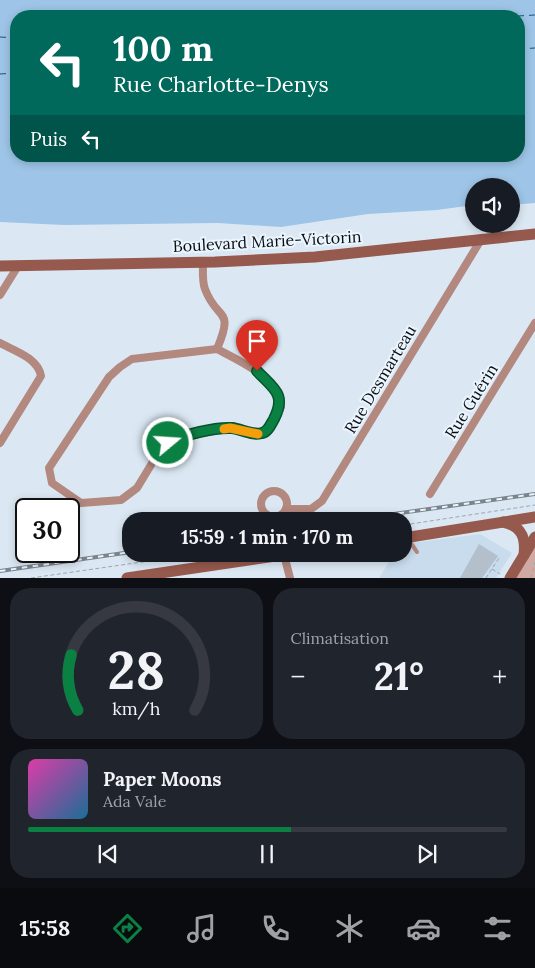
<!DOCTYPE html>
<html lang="fr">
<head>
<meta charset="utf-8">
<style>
  body { margin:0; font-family:Lora,serif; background:#20242c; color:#f1f3f6; height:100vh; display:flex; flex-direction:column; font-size:19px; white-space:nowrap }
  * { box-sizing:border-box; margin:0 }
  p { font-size:16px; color:#9ea1a6 }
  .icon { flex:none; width:28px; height:28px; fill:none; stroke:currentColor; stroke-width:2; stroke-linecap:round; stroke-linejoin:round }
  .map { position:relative; height:578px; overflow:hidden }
  .details { display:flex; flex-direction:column; gap:10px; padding:10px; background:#0d0f14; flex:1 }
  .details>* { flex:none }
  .hud { position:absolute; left:10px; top:10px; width:515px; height:152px; border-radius:20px; box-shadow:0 2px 8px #0003; background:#00695c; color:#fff; overflow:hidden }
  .controls { position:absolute; left:465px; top:178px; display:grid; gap:10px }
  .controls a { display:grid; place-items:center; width:55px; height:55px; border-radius:50%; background:#171b24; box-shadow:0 2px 8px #0003; font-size:25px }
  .speed { position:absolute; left:15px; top:498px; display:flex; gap:10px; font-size:25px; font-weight:700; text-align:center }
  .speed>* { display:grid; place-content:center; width:65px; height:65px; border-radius:50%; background:#171b24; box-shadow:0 2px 8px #0003; line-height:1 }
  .speed .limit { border:2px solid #111; border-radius:8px; background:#fff; color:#111 }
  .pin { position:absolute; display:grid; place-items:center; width:42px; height:42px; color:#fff; margin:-51px -21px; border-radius:50% 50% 50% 0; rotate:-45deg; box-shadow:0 0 5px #0007 }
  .pin .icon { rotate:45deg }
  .me { position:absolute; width:55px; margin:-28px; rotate:72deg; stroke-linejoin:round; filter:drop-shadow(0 0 4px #0008) }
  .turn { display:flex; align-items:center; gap:18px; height:105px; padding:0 20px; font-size:22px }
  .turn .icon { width:65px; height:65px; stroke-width:2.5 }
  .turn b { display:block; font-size:35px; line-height:42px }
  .then { display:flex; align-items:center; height:48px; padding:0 20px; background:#0003; gap:10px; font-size:19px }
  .big { font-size:38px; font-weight:700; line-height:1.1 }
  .details .tile { flex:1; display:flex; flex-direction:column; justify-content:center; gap:8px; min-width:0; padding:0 18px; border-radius:20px; background:#20242c }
  .details .dial { align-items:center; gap:0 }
  .dial svg { height:130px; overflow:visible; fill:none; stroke:#363941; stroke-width:7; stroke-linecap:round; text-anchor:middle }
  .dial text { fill:#f1f3f6; stroke:none }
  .song { display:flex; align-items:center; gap:15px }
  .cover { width:60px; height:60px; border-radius:8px; background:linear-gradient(135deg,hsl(320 70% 55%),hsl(200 70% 35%)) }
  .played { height:5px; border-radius:2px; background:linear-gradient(90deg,#0b8043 55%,#363941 55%) }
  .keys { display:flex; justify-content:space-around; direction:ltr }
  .heat { display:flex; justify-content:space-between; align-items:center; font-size:28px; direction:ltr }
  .details .tiles { flex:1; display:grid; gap:10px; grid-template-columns:1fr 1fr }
  .tile:last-child { grid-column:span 2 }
  .trip { position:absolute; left:122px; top:512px; width:290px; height:50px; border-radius:20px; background:#171b24; box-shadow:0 2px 8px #0003; font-weight:700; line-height:50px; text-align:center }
  .tabs { display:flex; height:80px; justify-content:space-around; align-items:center; background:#090b0e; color:#9ea1a6 }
  .tabs .icon { width:35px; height:35px }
  .tabs .on { color:#0b8043 }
  .tabs b { font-size:22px; color:#f1f3f6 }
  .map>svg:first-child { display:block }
  .built { fill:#c9dced }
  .green { fill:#d0aaa2 }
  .water { fill:#9ec5e7; fill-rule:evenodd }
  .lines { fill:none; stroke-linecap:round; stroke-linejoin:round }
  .ferry { stroke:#16537e; stroke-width:1; stroke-dasharray:6 5; stroke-linecap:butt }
  .building { fill:#b3c0cb }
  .path { stroke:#9ba6af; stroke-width:1; stroke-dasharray:4 2.5; stroke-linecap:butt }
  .lane { stroke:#b3887e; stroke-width:4 }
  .street { stroke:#b3887e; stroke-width:8 }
  .secondary { stroke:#96594d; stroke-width:11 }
  .rail-casing { stroke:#7b848c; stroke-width:4 }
  .rail { stroke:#ebf5fe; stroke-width:2; stroke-dasharray:5.5; stroke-linecap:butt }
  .route-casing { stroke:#07532c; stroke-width:12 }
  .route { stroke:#0b8043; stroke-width:9 }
  .slow { stroke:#f59e0b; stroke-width:9 }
  .labels { text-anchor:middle; stroke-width:4; stroke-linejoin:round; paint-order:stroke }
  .street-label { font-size:16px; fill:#090d11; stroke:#ebf5fe }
</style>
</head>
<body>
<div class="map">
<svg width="535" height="578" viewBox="0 0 535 578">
  <rect width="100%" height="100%" fill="#dbe8f4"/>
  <polygon class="built" points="480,534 512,553 496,578 379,578 394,554 404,554 404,544"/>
  <polygon class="green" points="535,547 535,578 514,578"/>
  <path class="water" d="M0,0H535V203L511,205V186H474V205L437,210L368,214L281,227L218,223L64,225L0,222ZM16,16H519V156H16Z"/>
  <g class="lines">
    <g class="ferry">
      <polyline points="518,16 535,15"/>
      <polyline points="0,37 16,38"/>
      <polyline points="519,49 535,48"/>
      <polyline points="0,74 16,73"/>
    </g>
  </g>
  <polygon class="building" points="479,544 498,556 482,578 460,578"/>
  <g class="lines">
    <g class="path">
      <polyline points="315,521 316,515"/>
      <polyline points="404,525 535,505"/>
      <polyline points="492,569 500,574"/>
      <polyline points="31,578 198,554"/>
      <polyline points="486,578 499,558"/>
      <polyline points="531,578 535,562"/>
    </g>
    <polyline class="lane" points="408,539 417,552"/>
    <g class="street">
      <path d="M203,262C203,270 202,282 205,289C217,322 235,306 217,349"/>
      <polyline points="0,295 18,266"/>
      <path d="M0,343C15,351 38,358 41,376L0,443"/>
      <path d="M217,349C238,360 281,379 281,407L267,431L260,434L230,428L178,437L168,443L160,450L137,488L121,500L81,503L52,483L49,468L109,377L120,367L132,359Z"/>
      <circle cx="274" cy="504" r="13"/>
      <polyline points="430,494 535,323"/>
      <polyline points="286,509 311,509 322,501 482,238"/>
      <polyline points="284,555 290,578"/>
    </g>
    <g class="secondary">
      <polyline points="0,266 215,262 315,257 535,234"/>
      <path d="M503,522C522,526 526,538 524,555"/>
      <polyline points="404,538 535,517"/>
      <polyline points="127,578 289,554"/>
      <polyline points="510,578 535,537"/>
    </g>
    <g class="rail-casing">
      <g id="rail">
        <polyline points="344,521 535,494"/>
        <polyline points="0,571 131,552"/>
      </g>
    </g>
    <use href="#rail" class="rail"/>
  </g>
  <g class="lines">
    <g class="route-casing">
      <path id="route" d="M168,443C182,435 215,427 232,428C241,429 254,436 262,433C268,432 271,424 274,419C287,394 273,388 257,371"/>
    </g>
    <use href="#route" class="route"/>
    <polyline class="slow" points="224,429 230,428 258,434"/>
  </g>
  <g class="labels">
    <g class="street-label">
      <text transform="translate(267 241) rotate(-3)" y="6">Boulevard Marie-Victorin</text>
      <text transform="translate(380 379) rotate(-59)" y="6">Rue Desmarteau</text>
      <text transform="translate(471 401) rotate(-58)" y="6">Rue Guérin</text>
    </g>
  </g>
</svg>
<div class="controls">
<a><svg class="icon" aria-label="sound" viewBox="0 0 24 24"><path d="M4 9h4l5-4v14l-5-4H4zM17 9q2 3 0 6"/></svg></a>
</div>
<div class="speed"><div class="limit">30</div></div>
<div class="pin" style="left:257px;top:371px;background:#d93025"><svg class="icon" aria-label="arrive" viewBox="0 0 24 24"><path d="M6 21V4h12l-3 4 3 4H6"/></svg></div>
<svg class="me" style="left:168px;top:443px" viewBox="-20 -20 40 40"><circle r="17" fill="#0b8043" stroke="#fff" stroke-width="3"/><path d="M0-11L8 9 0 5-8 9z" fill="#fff"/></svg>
<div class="trip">15:59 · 1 min · 170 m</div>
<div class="hud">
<div class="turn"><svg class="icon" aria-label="left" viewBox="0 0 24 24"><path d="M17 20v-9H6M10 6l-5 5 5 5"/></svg><div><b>100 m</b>Rue Charlotte-Denys</div></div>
<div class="then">Puis<svg class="icon" aria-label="left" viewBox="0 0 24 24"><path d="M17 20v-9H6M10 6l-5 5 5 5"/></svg></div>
</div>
</div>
<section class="details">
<div class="tiles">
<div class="tile dial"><svg viewBox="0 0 100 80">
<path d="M14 69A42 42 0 1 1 86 69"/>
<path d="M14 69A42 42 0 0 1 10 35" stroke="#0b8043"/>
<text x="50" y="56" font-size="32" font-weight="700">28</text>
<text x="50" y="72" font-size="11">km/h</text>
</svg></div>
<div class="tile"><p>Climatisation</p>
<div class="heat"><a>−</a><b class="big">21°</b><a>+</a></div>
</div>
<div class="tile">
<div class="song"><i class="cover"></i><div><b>Paper Moons</b><p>Ada Vale</p></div></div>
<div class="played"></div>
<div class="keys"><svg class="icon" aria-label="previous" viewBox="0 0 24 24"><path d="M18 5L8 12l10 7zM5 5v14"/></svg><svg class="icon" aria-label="pause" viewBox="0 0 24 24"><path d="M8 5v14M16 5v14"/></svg><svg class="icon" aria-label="next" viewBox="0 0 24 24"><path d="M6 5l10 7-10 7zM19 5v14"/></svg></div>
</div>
</div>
</section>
<nav class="tabs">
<b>15:58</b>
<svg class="icon on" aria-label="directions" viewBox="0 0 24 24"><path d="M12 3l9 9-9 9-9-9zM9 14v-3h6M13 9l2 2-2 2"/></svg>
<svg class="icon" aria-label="music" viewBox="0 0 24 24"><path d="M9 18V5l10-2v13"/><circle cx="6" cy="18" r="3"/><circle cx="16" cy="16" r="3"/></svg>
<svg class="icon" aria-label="phone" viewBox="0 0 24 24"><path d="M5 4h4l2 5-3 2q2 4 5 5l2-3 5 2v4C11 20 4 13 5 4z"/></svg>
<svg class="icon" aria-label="climate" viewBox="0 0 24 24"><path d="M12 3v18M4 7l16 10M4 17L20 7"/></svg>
<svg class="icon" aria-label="car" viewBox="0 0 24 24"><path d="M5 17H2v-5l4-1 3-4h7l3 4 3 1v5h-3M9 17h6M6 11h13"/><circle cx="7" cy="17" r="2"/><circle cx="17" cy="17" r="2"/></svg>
<svg class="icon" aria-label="filters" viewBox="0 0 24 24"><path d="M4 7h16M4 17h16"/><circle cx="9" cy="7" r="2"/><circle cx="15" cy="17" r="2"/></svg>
</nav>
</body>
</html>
